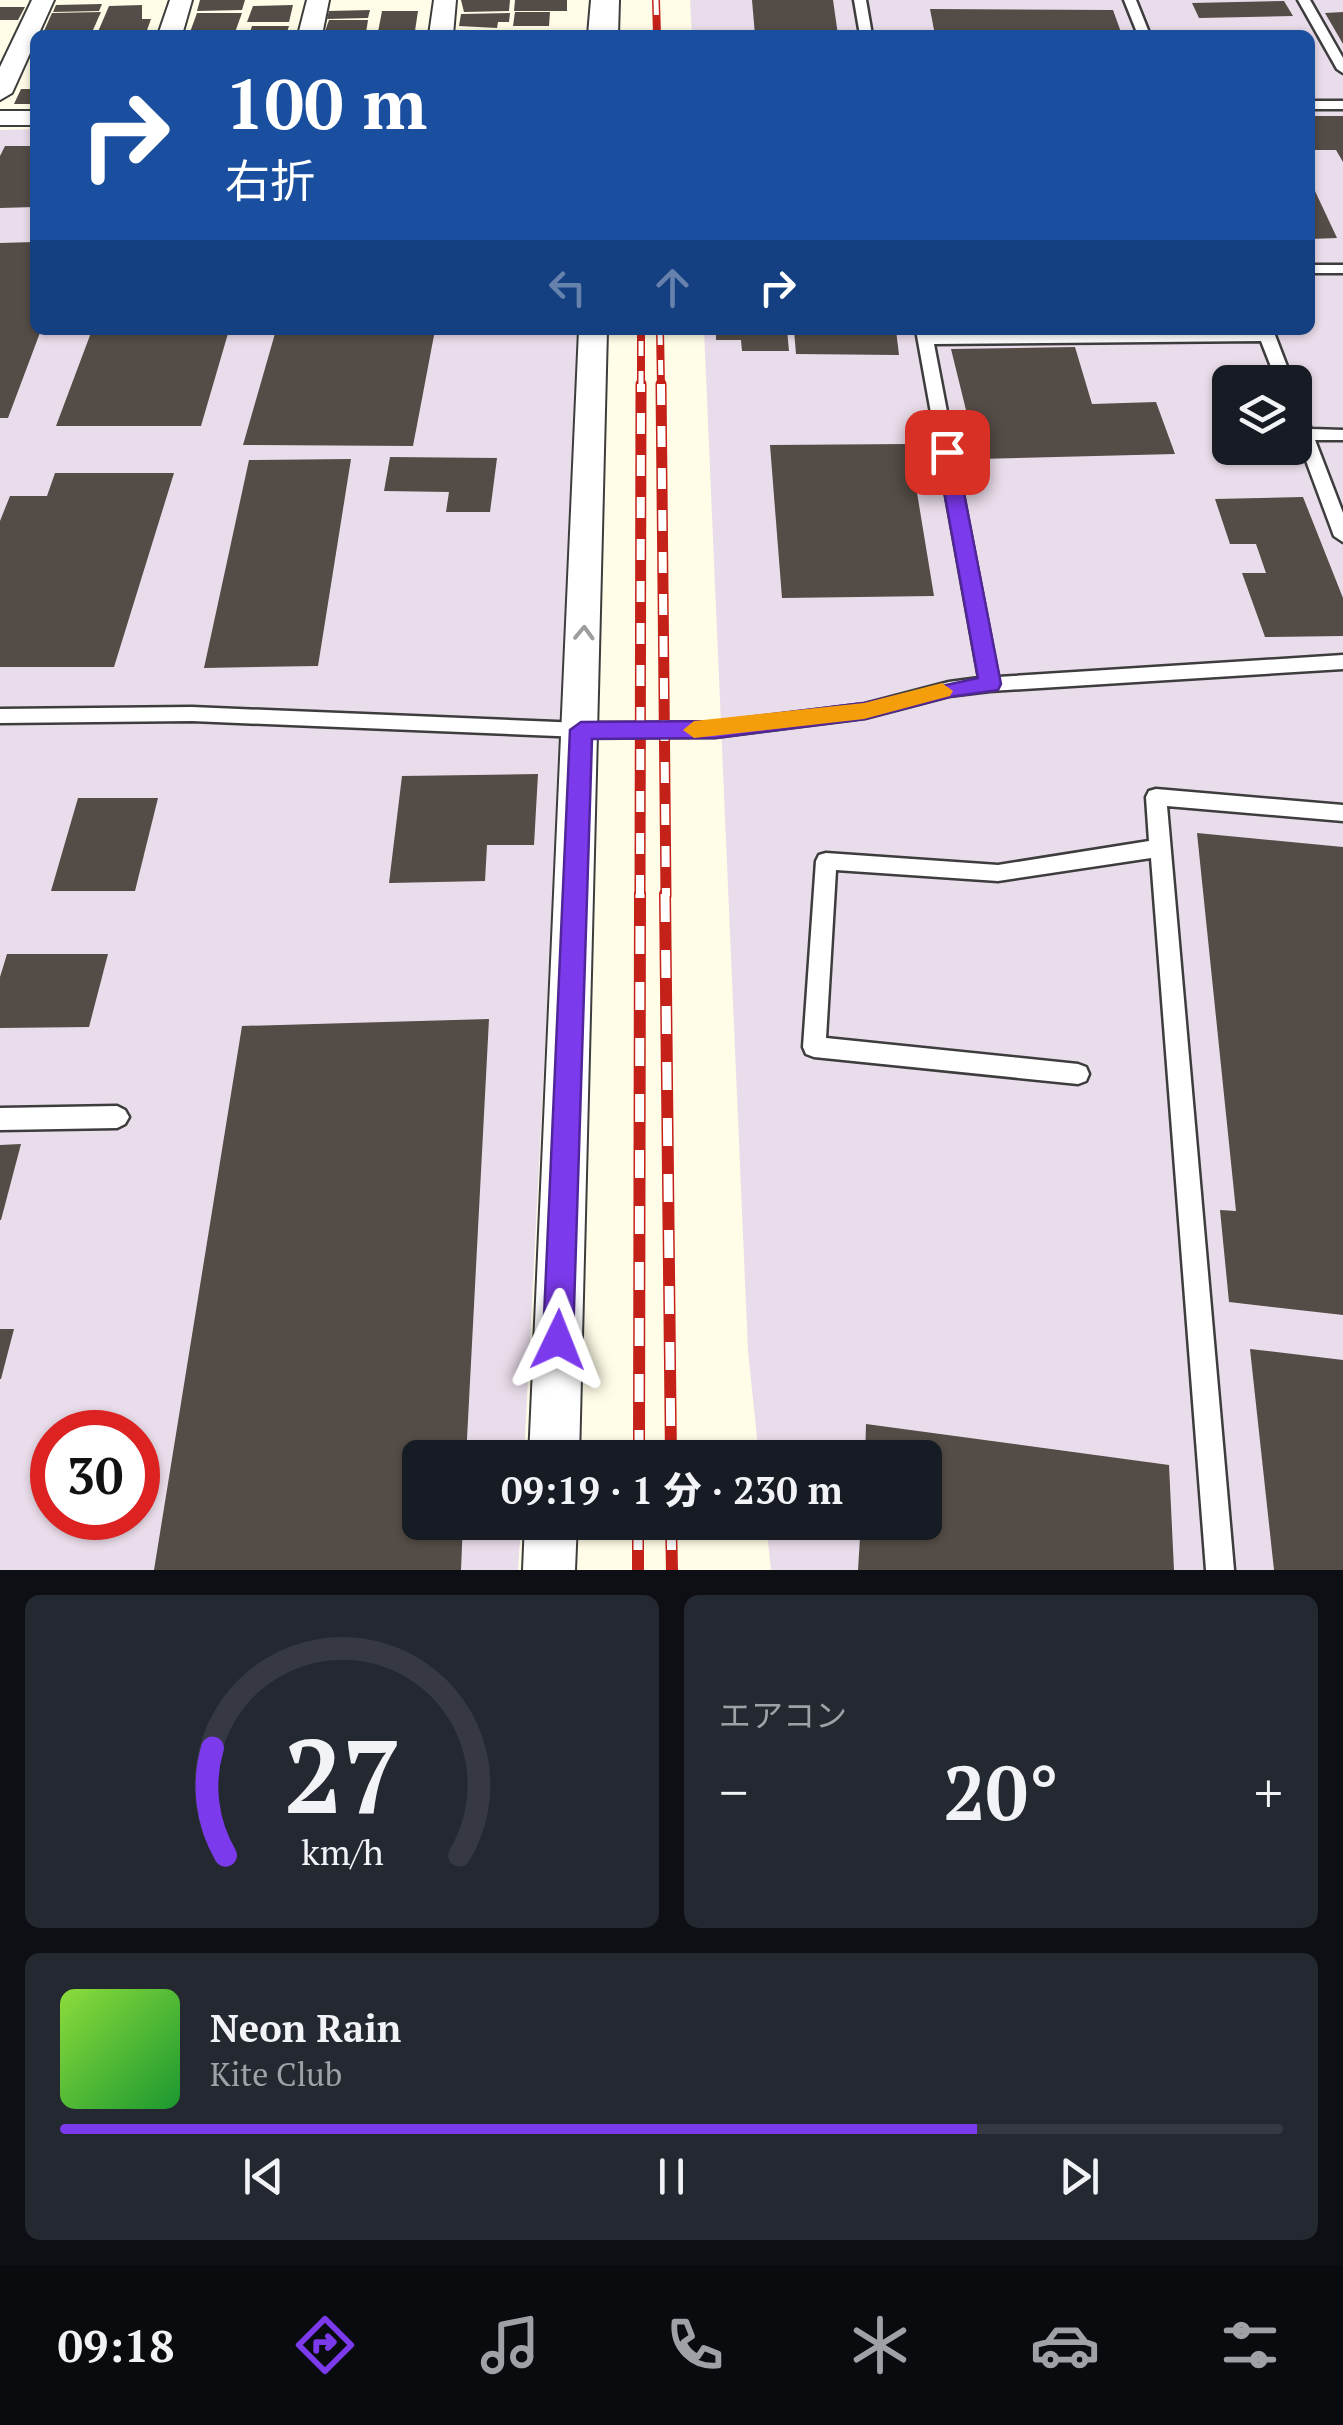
<!DOCTYPE html>
<html lang="ja">
<head>
<meta charset="utf-8">
<style>
  body { margin:0; font-family:"PT Serif","Noto Sans JP",serif; background:#242831; color:#f1f3f6; height:100vh; display:flex; flex-direction:column; font-size:38px; white-space:nowrap }
  * { box-sizing:border-box; margin:0 }
  p { font-size:32px; color:#9ea1a6 }
  .icon { flex:none; width:55px; height:55px; fill:none; stroke:currentColor; stroke-width:2; stroke-linecap:round; stroke-linejoin:round }
  .map { position:relative; height:1570px; overflow:hidden }
  .details { display:flex; flex-direction:column; gap:25px; padding:25px; background:#0d0f14; flex:1 }
  .details>* { flex:none }
  .guide { position:absolute; left:30px; top:30px; width:1285px; height:305px; border-radius:15px; box-shadow:0 2px 8px #0004; background:#1a4fa0; color:#fff; overflow:hidden }
  .fabs { position:absolute; left:1212px; top:365px; display:grid; gap:20px }
  .fabs a { display:grid; place-items:center; width:100px; height:100px; border-radius:15px; background:#171b24; box-shadow:0 2px 8px #0004; font-size:50px }
  .speed { position:absolute; left:30px; top:1410px; display:flex; gap:20px; font-size:50px; font-weight:700; text-align:center }
  .speed>* { display:grid; place-content:center; width:130px; height:130px; border-radius:50%; background:#171b24; box-shadow:0 2px 8px #0004; line-height:1 }
  .speed .limit { border:15px solid #d22; background:#fff; color:#111 }
  .pin { position:absolute; display:grid; place-items:center; width:85px; height:85px; color:#fff; margin:-42px; border-radius:20px; box-shadow:0 5px 15px #0006 }
  .me { position:absolute; width:110px; margin:-55px; rotate:2deg; stroke-linejoin:round; filter:drop-shadow(0 0 8px #0008) }
  .turn { display:flex; align-items:center; gap:35px; height:210px; padding:0 30px; font-size:45px }
  .turn .icon { width:130px; height:130px; stroke-width:2.5 }
  .turn b { display:block; font-size:70px; line-height:85px }
  .lanes { display:flex; align-items:center; height:95px; padding:0 30px; background:#0003; justify-content:center; gap:50px; direction:ltr }
  .lanes .off { opacity:.35 }
  .big { font-size:75px; font-weight:800; line-height:1.1 }
  .details .tile { flex:1; display:flex; flex-direction:column; justify-content:center; gap:15px; min-width:0; padding:0 35px; border-radius:15px; background:#242831 }
  .details .dial { align-items:center; gap:0 }
  .dial svg { height:260px; overflow:visible; fill:none; stroke:#363941; stroke-width:7; stroke-linecap:round; text-anchor:middle }
  .dial text { fill:#f1f3f6; stroke:none }
  .song { display:flex; align-items:center; gap:30px }
  .cover { width:120px; height:120px; border-radius:15px; background:linear-gradient(135deg,hsl(90 70% 55%),hsl(130 70% 35%)) }
  .played { height:10px; border-radius:5px; background:linear-gradient(90deg,#7c3aed 75%,#363941 75%) }
  .keys { display:flex; justify-content:space-around; direction:ltr }
  .heat { display:flex; justify-content:space-between; align-items:center; font-size:55px; direction:ltr }
  .details .tiles { flex:1; display:grid; gap:25px; grid-template-columns:1fr 1fr }
  .tile:last-child { grid-column:span 2 }
  .trip { position:absolute; left:402px; top:1440px; width:540px; height:100px; border-radius:15px; background:#171b24; box-shadow:0 2px 8px #0004; font-weight:800; line-height:100px; text-align:center }
  .menu { display:flex; height:160px; justify-content:space-around; align-items:center; background:#090b0e; color:#9ea1a6 }
  .menu .icon { width:70px; height:70px }
  .menu .on { color:#7c3aed }
  .menu b { font-size:45px; color:#f1f3f6 }
  .map>svg:first-child { display:block }
  .industrial { fill:#eaddeb; fill-rule:evenodd }
  .building { fill:#544c46 }
  .lines { fill:none; stroke-linecap:round; stroke-linejoin:round }
  .service-casing { stroke:#3d3d3d; stroke-width:5 }
  .minor-casing { stroke:#3d3d3d; stroke-width:4 }
  .tertiary-casing { stroke:#3d3d3d; stroke-width:4 }
  .service { fill:#fff; fill-rule:evenodd }
  .minor { fill:#fff; fill-rule:evenodd }
  .tertiary { fill:#fff; fill-rule:evenodd }
  .rail-far2-casing { stroke:#c42119; stroke-width:8 }
  .rail-far1-casing { stroke:#c42119; stroke-width:11 }
  .rail-casing { stroke:#c42119; stroke-width:12 }
  .rail-far2 { stroke:#fff; stroke-width:5; stroke-dasharray:15; stroke-linecap:butt }
  .rail-far1 { stroke:#fff; stroke-width:8; stroke-dasharray:21; stroke-linecap:butt }
  .rail { stroke:#fff; stroke-width:9; stroke-dasharray:28; stroke-linecap:butt }
  .oneway { stroke:#9d9d9d }
  .route { fill:#7c3aed; stroke:#51269a; stroke-width:2.5 }
  .slow { fill:#f59e0b }
</style>
</head>
<body>
<div class="map">
<svg width="1343" height="1570" viewBox="0 0 1343 1570">
  <rect width="100%" height="100%" fill="#fffde7"/>
  <g class="industrial">
    <path d="M690,0H1343V1570H771L766,1523L925,1522V1458L759,1457L748,1351L704,330H1310V35H692ZM1230,382H1295V448H1230Z"/>
    <path d="M35,129V330H582L524,1457L420,1458V1522L521,1523L518,1570H0V130ZM52,1432H138V1518H52Z"/>
  </g>
  <g class="building">
    <polygon points="200,0 245,0 242,10 197,11"/>
    <polygon points="461,0 510,0 509,11 464,12"/>
    <polygon points="515,0 567,0 567,11 514,11"/>
    <polygon points="752,0 833,0 838,35 755,35"/>
    <polygon points="1284,1 1293,16 1199,18 1192,3"/>
    <polygon points="102,4 99,11 53,12 56,5"/>
    <polygon points="142,5 142,19 151,19 146,33 97,34 109,6"/>
    <polygon points="293,5 289,22 247,22 253,6"/>
    <polygon points="0,7 25,7 18,20 0,20"/>
    <polygon points="930,9 1113,10 1122,35 935,35"/>
    <polygon points="370,10 368,18 327,19 329,11"/>
    <polygon points="382,11 418,11 415,31 378,32"/>
    <polygon points="101,12 93,30 44,31 52,13"/>
    <polygon points="515,12 550,12 549,26 513,26"/>
    <polygon points="1343,12 1343,44 1325,13"/>
    <polygon points="197,13 242,13 234,35 189,35"/>
    <polygon points="510,13 509,22 498,22 497,28 459,26 461,14"/>
    <polygon points="329,20 368,20 366,33 324,34"/>
    <polygon points="252,26 289,26 286,35 249,35"/>
    <polygon points="21,89 35,89 35,104 14,104"/>
    <polygon points="1310,116 1343,116 1343,162 1336,150 1310,150"/>
    <polygon points="5,146 35,146 35,207 0,208 0,156"/>
    <polygon points="1310,191 1315,191 1337,238 1310,239"/>
    <polygon points="35,242 35,330 41,330 8,418 0,418 0,243"/>
    <polygon points="92,330 229,330 201,426 56,426"/>
    <polygon points="276,330 435,330 413,446 243,445"/>
    <polygon points="716,330 787,330 789,351 742,351 741,340 716,340"/>
    <polygon points="794,330 896,330 899,355 796,354"/>
    <polygon points="1075,347 1092,404 1156,402 1175,454 978,459 951,349"/>
    <polygon points="909,444 934,596 782,598 770,445"/>
    <polygon points="390,457 497,458 490,512 446,512 449,492 384,491"/>
    <polygon points="351,459 318,666 204,668 249,460"/>
    <polygon points="55,473 174,473 114,667 0,667 0,521 10,496 47,496"/>
    <polygon points="1303,497 1343,598 1343,636 1265,637 1242,573 1266,573 1256,544 1230,544 1215,499"/>
    <polygon points="538,774 534,845 487,845 485,881 389,883 402,776"/>
    <polygon points="78,798 158,798 135,891 51,891"/>
    <polygon points="1197,833 1343,847 1343,1315 1229,1302 1220,1210 1236,1211"/>
    <polygon points="7,954 108,954 89,1027 0,1028 0,977"/>
    <polygon points="489,1019 466,1458 420,1458 420,1522 463,1522 461,1570 154,1570 242,1026"/>
    <polygon points="21,1144 1,1220 0,1220 0,1145"/>
    <polygon points="0,1329 14,1329 1,1379 0,1379"/>
    <polygon points="1250,1349 1343,1360 1343,1570 1274,1570"/>
    <polygon points="866,1424 1169,1465 1174,1570 858,1570 861,1522 925,1522 925,1458 865,1458"/>
  </g>
  <g class="lines">
    <g class="service-casing">
      <g id="service">
        <polygon points="854,0 866,0 872,35 860,35"/>
        <polygon points="1124,0 1136,0 1150,35 1138,35"/>
        <polygon points="1298,0 1310,0 1343,58 1343,73 1337,69"/>
        <rect x="1310" y="101" width="33" height="8"/>
        <rect x="1310" y="265" width="33" height="8"/>
        <polygon points="916,330 932,330 933,334 1273,330 1293,382 1277,382 1261,341 934,344 998,677 1343,655 1343,669 990,691 949,696 865,718 715,737 581,737 192,721 0,723 0,709 192,707 581,723 715,723 865,704 949,682 979,678"/>
        <polygon points="1295,404 1303,409 1311,429 1343,430 1343,440 1315,440 1343,513 1343,542 1334,536 1295,431"/>
        <polygon points="1156,789 1343,805 1343,821 1167,806 1234,1570 1206,1570 1151,858 998,881 836,870 826,1038 1078,1064 1086,1067 1089,1074 1086,1081 1078,1084 814,1057 806,1054 803,1047 816,861 819,855 826,853 998,865 1149,841 1146,797 1149,791"/>
        <polygon points="117,1106 125,1110 129,1117 125,1124 117,1128 0,1130 0,1108"/>
      </g>
    </g>
    <g class="minor-casing">
      <g id="minor">
        <polygon points="32,0 54,0 12,93 0,100 0,67"/>
        <polygon points="170,0 192,0 182,35 158,35"/>
        <polygon points="307,0 329,0 322,35 298,35"/>
        <polygon points="434,0 456,0 453,35 429,35"/>
        <rect x="0" y="111" width="35" height="14"/>
        <polygon points="579,330 607,330 579,1458 529,1458"/>
        <polygon points="525,1522 577,1522 575,1570 523,1570"/>
      </g>
    </g>
    <g class="tertiary-casing">
      <polygon id="tertiary" points="591,0 619,0 618,35 588,35"/>
    </g>
    <use href="#service" class="service"/>
    <use href="#minor" class="minor"/>
    <use href="#tertiary" class="tertiary"/>
    <g class="rail-far2-casing">
      <g id="rail-far2">
        <polyline points="656,0 657,35"/>
        <polyline points="660,330 661,386"/>
        <polyline points="641,386 641,330"/>
      </g>
    </g>
    <g class="rail-far1-casing">
      <g id="rail-far1">
        <polyline points="661,384 666,896"/>
        <polyline points="640,896 641,384"/>
      </g>
    </g>
    <g class="rail-casing">
      <g id="rail">
        <polyline points="665,894 671,1458"/>
        <polyline points="639,1458 640,894"/>
        <polyline points="638,1522 638,1570"/>
        <polyline points="671,1522 672,1570"/>
      </g>
    </g>
    <use href="#rail-far2" class="rail-far2"/>
    <use href="#rail-far1" class="rail-far1"/>
    <use href="#rail" class="rail"/>
  </g>
  <defs><path id="oneway-chevron" d="M-2-3.5L2.5 0L-2 3.5" fill="none" stroke-width="1.6" stroke-linecap="round" stroke-linejoin="round" transform="scale(2.5)"/></defs>
  <use class="oneway" href="#oneway-chevron" transform="translate(584 633) rotate(-88)"/>
  <polygon class="route" points="947,446 956,452 1001,684 998,690 949,697 864,719 715,738 592,739 573,1340 568,1350 558,1355 548,1350 543,1340 570,730 581,722 715,721 864,703 978,678 937,452"/>
  <polygon class="slow" points="942,683 953,691 950,696 864,719 694,738 683,730 694,721 864,703"/>
</svg>
<div class="fabs">
<a><svg class="icon" aria-label="layers" viewBox="0 0 24 24"><path d="M12 4l9 5-9 5-9-5zM3 14l9 5 9-5"/></svg></a>
</div>
<div class="speed"><div class="limit">30</div></div>
<div class="pin" style="left:947px;top:452px;background:#d93025"><svg class="icon" aria-label="arrive" viewBox="0 0 24 24"><path d="M6 21V4h12l-3 4 3 4H6"/></svg></div>
<svg class="me" style="left:558px;top:1340px" viewBox="-20 -20 40 40"><path d="M0-17L14 15 0 8-14 15z" fill="#7c3aed" stroke="#fff" stroke-width="4"/></svg>
<div class="trip">09:19 · 1 分 · 230 m</div>
<div class="guide">
<div class="turn"><svg class="icon" aria-label="right" viewBox="0 0 24 24"><path d="M7 20v-9h11M14 6l5 5-5 5"/></svg><div><b>100 m</b>右折</div></div>
<div class="lanes"><svg class="icon off" aria-label="left" viewBox="0 0 24 24"><path d="M17 20v-9H6M10 6l-5 5 5 5"/></svg><svg class="icon off" aria-label="ahead" viewBox="0 0 24 24"><path d="M12 20V5M6 11l6-6 6 6"/></svg><svg class="icon" aria-label="right" viewBox="0 0 24 24"><path d="M7 20v-9h11M14 6l5 5-5 5"/></svg></div>
</div>
</div>
<section class="details">
<div class="tiles">
<div class="tile dial"><svg viewBox="0 0 100 80">
<path d="M14 69A42 42 0 1 1 86 69"/>
<path d="M14 69A42 42 0 0 1 10 36" stroke="#7c3aed"/>
<text x="50" y="56" font-size="32" font-weight="700">27</text>
<text x="50" y="72" font-size="11">km/h</text>
</svg></div>
<div class="tile"><p>エアコン</p>
<div class="heat"><a>−</a><b class="big">20°</b><a>+</a></div>
</div>
<div class="tile">
<div class="song"><i class="cover"></i><div><b>Neon Rain</b><p>Kite Club</p></div></div>
<div class="played"></div>
<div class="keys"><svg class="icon" aria-label="previous" viewBox="0 0 24 24"><path d="M18 5L8 12l10 7zM5 5v14"/></svg><svg class="icon" aria-label="pause" viewBox="0 0 24 24"><path d="M8 5v14M16 5v14"/></svg><svg class="icon" aria-label="next" viewBox="0 0 24 24"><path d="M6 5l10 7-10 7zM19 5v14"/></svg></div>
</div>
</div>
</section>
<nav class="menu">
<b>09:18</b>
<svg class="icon on" aria-label="directions" viewBox="0 0 24 24"><path d="M12 3l9 9-9 9-9-9zM9 14v-3h6M13 9l2 2-2 2"/></svg>
<svg class="icon" aria-label="music" viewBox="0 0 24 24"><path d="M9 18V5l10-2v13"/><circle cx="6" cy="18" r="3"/><circle cx="16" cy="16" r="3"/></svg>
<svg class="icon" aria-label="phone" viewBox="0 0 24 24"><path d="M5 4h4l2 5-3 2q2 4 5 5l2-3 5 2v4C11 20 4 13 5 4z"/></svg>
<svg class="icon" aria-label="climate" viewBox="0 0 24 24"><path d="M12 3v18M4 7l16 10M4 17L20 7"/></svg>
<svg class="icon" aria-label="car" viewBox="0 0 24 24"><path d="M5 17H2v-5l4-1 3-4h7l3 4 3 1v5h-3M9 17h6M6 11h13"/><circle cx="7" cy="17" r="2"/><circle cx="17" cy="17" r="2"/></svg>
<svg class="icon" aria-label="filters" viewBox="0 0 24 24"><path d="M4 7h16M4 17h16"/><circle cx="9" cy="7" r="2"/><circle cx="15" cy="17" r="2"/></svg>
</nav>
</body>
</html>
